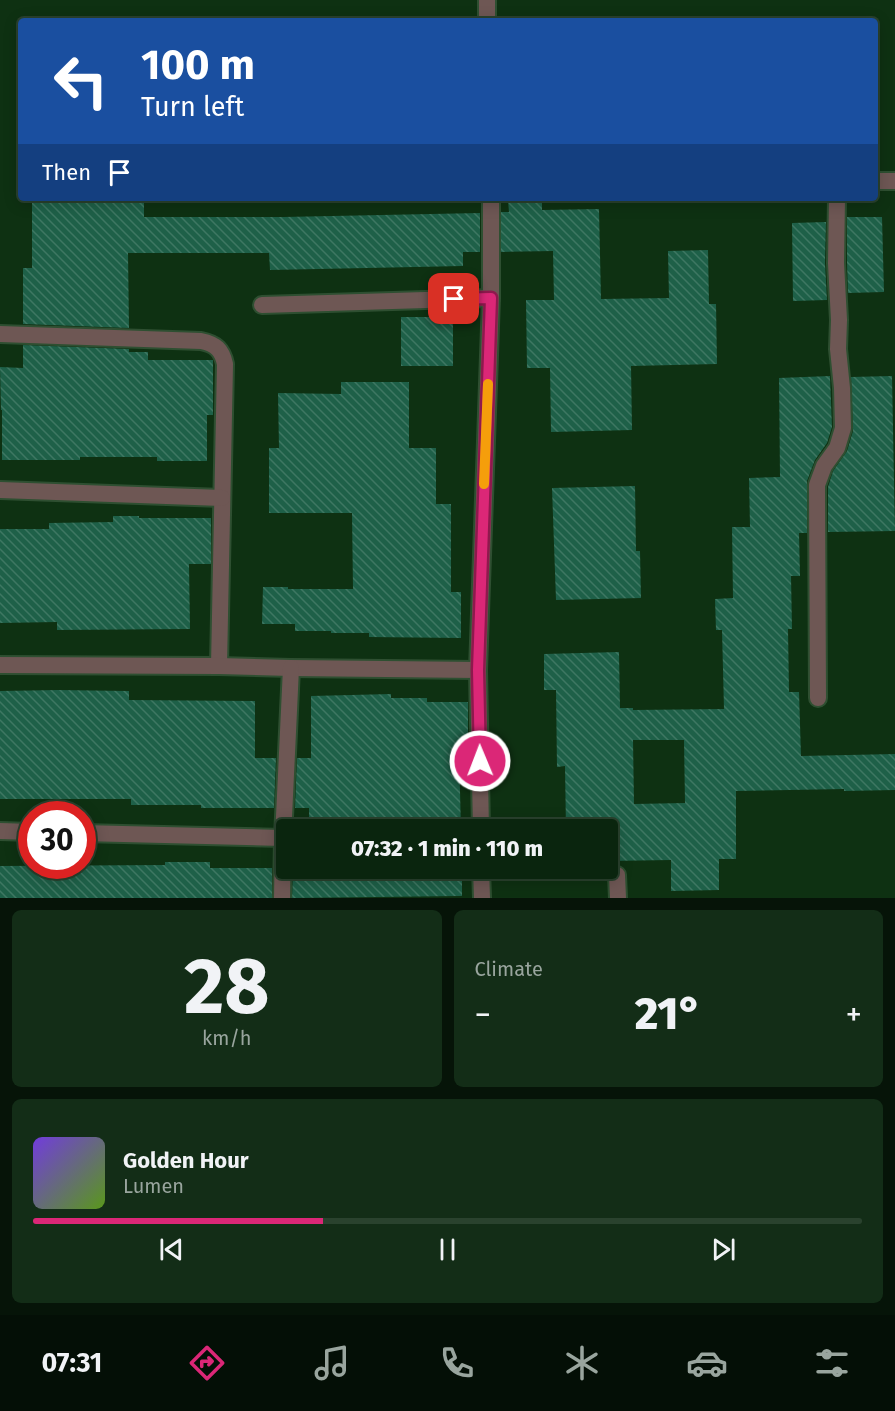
<!DOCTYPE html>
<html lang="en">
<head>
<meta charset="utf-8">
<style>
  body { margin:0; font-family:"Fira Sans",sans-serif; background:#132d17; color:#f1f3f6; height:100vh; display:flex; flex-direction:column; font-size:22px; white-space:nowrap }
  * { box-sizing:border-box; margin:0 }
  p { font-size:20px; color:#99a59e }
  .icon { flex:none; width:33px; height:33px; fill:none; stroke:currentColor; stroke-width:2; stroke-linecap:round; stroke-linejoin:round }
  .map { position:relative; height:898px; overflow:hidden }
  .side { display:flex; flex-direction:column; gap:12px; padding:12px; background:#061408; flex:1 }
  .side>* { flex:none }
  .guide { position:absolute; left:18px; top:18px; width:860px; height:183px; border-radius:6px; box-shadow:0 3px 15px #0003,0 0 0 2px #2a422e; background:#1a4fa0; color:#fff; overflow:hidden }
  .speed { position:absolute; left:18px; top:801px; display:flex; gap:12px; font-size:30px; font-weight:700; text-align:center }
  .speed>* { display:grid; place-content:center; width:78px; height:78px; border-radius:50%; background:#0a250e; box-shadow:0 3px 15px #0003,0 0 0 2px #2a422e; line-height:1 }
  .speed .limit { border:9px solid #d22; background:#fff; color:#111 }
  .pin { position:absolute; display:grid; place-items:center; width:51px; height:51px; color:#fff; margin:-26px; border-radius:12px; box-shadow:0 3px 9px #0006 }
  .me { position:absolute; width:66px; margin:-33px; rotate:359deg; stroke-linejoin:round; filter:drop-shadow(0 0 4px #0008) }
  .turn { display:flex; align-items:center; gap:21px; height:126px; padding:0 24px; font-size:27px }
  .turn .icon { width:78px; height:78px; stroke-width:2.5 }
  .turn b { display:block; font-size:42px; line-height:51px }
  .then { display:flex; align-items:center; height:57px; padding:0 24px; background:#0003; gap:12px; font-size:22px }
  .big { font-size:45px; font-weight:800; line-height:1.1 }
  .side .widget { flex:1; display:flex; flex-direction:column; justify-content:center; gap:9px; min-width:0; padding:0 21px; border-radius:9px; background:#132d17 }
  .side .dial { align-items:center; gap:0 }
  .dial b { font-size:78px; line-height:1 }
  .song { display:flex; align-items:center; gap:18px }
  .cover { width:72px; height:72px; border-radius:9px; background:linear-gradient(135deg,hsl(260 70% 55%),hsl(90 70% 35%)) }
  .played { height:6px; border-radius:3px; background:linear-gradient(90deg,#db2777 35%,#2a422e 35%) }
  .keys { display:flex; justify-content:space-around; direction:ltr }
  .heat { display:flex; justify-content:space-between; align-items:center; font-size:33px; direction:ltr }
  .side .tiles { flex:1; display:grid; gap:12px; grid-template-columns:1fr 1fr }
  .widget:last-child { grid-column:span 2 }
  .trip { position:absolute; left:276px; top:819px; width:342px; height:60px; border-radius:6px; background:#0a250e; box-shadow:0 3px 15px #0003,0 0 0 2px #2a422e; font-weight:800; line-height:60px; text-align:center }
  .tab-bar { display:flex; height:96px; justify-content:space-around; align-items:center; background:#040f06; color:#99a59e }
  .tab-bar .icon { width:42px; height:42px }
  .tab-bar .on { color:#db2777 }
  .tab-bar b { font-size:27px; color:#f1f3f6 }
  .map>svg:first-child { display:block }
  .building { fill:url(#building-back-hatch); fill-rule:evenodd }
  .lines { fill:none; stroke-linecap:round; stroke-linejoin:round }
  .service-casing { stroke:#2e4f31; stroke-width:20 }
  .minor-casing { stroke:#2e4f31; stroke-width:20 }
  .service { stroke:#6e5754; stroke-width:16 }
  .minor { stroke:#6e5754; stroke-width:16 }
  .route-casing { stroke:#8e194d; stroke-width:15 }
  .route { stroke:#db2777; stroke-width:10 }
  .slow { stroke:#f59e0b; stroke-width:10 }
</style>
</head>
<body>
<div class="map">
<svg width="895" height="898" viewBox="0 0 895 898">
  <defs>
    <pattern id="building-back-hatch" width="6" height="6" patternUnits="userSpaceOnUse" patternTransform="scale(1.5)"><rect width="6" height="6" fill="#1e6048"/><path d="M-1 5l2 2M0 0l6 6M5-1l2 2" fill="none" stroke="#3e7762"/></pattern>
  </defs>
  <rect width="100%" height="100%" fill="#0e3112"/>
  <g class="building">
    <polygon points="32,198 144,198 144,217 283,217 480,213 480,252 463,252 463,266 270,270 269,253 128,253 129,328 23,324 23,268 32,268"/>
    <polygon points="508,201 542,201 542,210 599,209 601,299 669,298 668,251 708,250 709,304 716,304 717,364 631,366 632,430 551,432 550,368 527,368 526,300 554,300 553,251 501,252 501,212 509,212"/>
    <polygon points="847,217 882,217 884,292 848,293 847,263"/>
    <polygon points="826,222 825,263 827,300 793,301 792,223"/>
    <rect x="401" y="317" width="52" height="49"/>
    <polygon points="23,345 129,349 129,352 148,352 148,360 213,360 213,415 207,415 207,461 157,461 157,457 80,457 80,460 2,460 2,410 1,410 0,367 23,368"/>
    <path d="M830,376L832,427L827,443L815,460L807,481V533H799L800,576H791L792,629H788L789,692H799L801,756L895,754V790L844,791V789L736,791V859H719V890L671,891V860L608,861V830H566L565,766L557,767L556,690H544V654L619,652L620,708H633V710L724,709L722,630H716L715,599L733,598L732,527H750L749,478L780,477L779,378ZM633,740H684L685,803L634,804Z"/>
    <polygon points="892,376 895,531 828,532 828,487 833,471 847,451 853,431 851,377"/>
    <polygon points="341,382 409,382 409,448 436,448 436,504 451,504 451,592 461,592 461,638 369,637 369,633 331,633 331,631 295,631 295,624 262,624 263,587 288,587 288,589 353,589 352,513 269,513 269,448 279,448 278,393 341,394"/>
    <polygon points="635,486 636,551 640,551 641,598 556,600 552,488"/>
    <polygon points="113,516 139,516 139,518 211,518 211,564 189,564 190,629 57,630 57,622 0,623 0,529 49,529 49,523 113,522"/>
    <polygon points="58,690 129,691 129,700 255,701 255,758 276,758 274,808 201,808 201,805 131,805 131,799 0,799 0,691"/>
    <polygon points="391,694 391,698 427,698 427,702 468,702 468,751 459,751 461,830 309,830 309,808 295,808 297,758 311,758 311,696"/>
    <polygon points="165,862 210,862 210,868 272,868 272,898 0,898 0,866 165,865"/>
    <polygon points="293,868 462,868 462,896 292,898"/>
  </g>
  <g class="lines">
    <g class="service-casing">
      <polyline id="service" points="262,305 491,298"/>
    </g>
    <g class="minor-casing">
      <g id="minor">
        <polyline points="487,21 487,0"/>
        <polyline points="874,181 895,181"/>
        <path d="M0,334L201,341C216,344 222,350 225,364L219,666"/>
        <polyline points="0,490 222,498"/>
        <polyline points="0,665 219,666 291,668 478,670"/>
        <polyline points="818,698 817,485 824,466 837,448 843,428 842,388 838,349 839,320 836,263 837,198"/>
        <polyline points="481,830 478,670 491,298 491,198"/>
        <polyline points="0,831 32,832"/>
        <polyline points="82,833 283,838"/>
        <polyline points="481,868 482,898"/>
        <polyline points="617,875 618,898"/>
        <polyline points="282,898 283,838 291,668"/>
      </g>
    </g>
    <use href="#service" class="service"/>
    <use href="#minor" class="minor"/>
  </g>
  <g class="lines">
    <g class="route-casing">
      <polyline id="route" points="454,299 491,298 478,670 480,761"/>
    </g>
    <use href="#route" class="route"/>
    <polyline class="slow" points="484,484 488,384"/>
  </g>
</svg>
<div class="speed"><div class="limit">30</div></div>
<div class="pin" style="left:454px;top:299px;background:#d93025"><svg class="icon" aria-label="arrive" viewBox="0 0 24 24"><path d="M6 21V4h12l-3 4 3 4H6"/></svg></div>
<svg class="me" style="left:480px;top:761px" viewBox="-20 -20 40 40"><circle r="17" fill="#db2777" stroke="#fff" stroke-width="3"/><path d="M0-11L8 9 0 5-8 9z" fill="#fff"/></svg>
<div class="trip">07:32 · 1 min · 110 m</div>
<div class="guide">
<div class="turn"><svg class="icon" aria-label="left" viewBox="0 0 24 24"><path d="M17 20v-9H6M10 6l-5 5 5 5"/></svg><div><b>100 m</b>Turn left</div></div>
<div class="then">Then<svg class="icon" aria-label="arrive" viewBox="0 0 24 24"><path d="M6 21V4h12l-3 4 3 4H6"/></svg></div>
</div>
</div>
<section class="side">
<div class="tiles">
<div class="widget dial"><b>28</b><p>km/h</p></div>
<div class="widget"><p>Climate</p>
<div class="heat"><a>−</a><b class="big">21°</b><a>+</a></div>
</div>
<div class="widget">
<div class="song"><i class="cover"></i><div><b>Golden Hour</b><p>Lumen</p></div></div>
<div class="played"></div>
<div class="keys"><svg class="icon" aria-label="previous" viewBox="0 0 24 24"><path d="M18 5L8 12l10 7zM5 5v14"/></svg><svg class="icon" aria-label="pause" viewBox="0 0 24 24"><path d="M8 5v14M16 5v14"/></svg><svg class="icon" aria-label="next" viewBox="0 0 24 24"><path d="M6 5l10 7-10 7zM19 5v14"/></svg></div>
</div>
</div>
</section>
<nav class="tab-bar">
<b>07:31</b>
<svg class="icon on" aria-label="directions" viewBox="0 0 24 24"><path d="M12 3l9 9-9 9-9-9zM9 14v-3h6M13 9l2 2-2 2"/></svg>
<svg class="icon" aria-label="music" viewBox="0 0 24 24"><path d="M9 18V5l10-2v13"/><circle cx="6" cy="18" r="3"/><circle cx="16" cy="16" r="3"/></svg>
<svg class="icon" aria-label="phone" viewBox="0 0 24 24"><path d="M5 4h4l2 5-3 2q2 4 5 5l2-3 5 2v4C11 20 4 13 5 4z"/></svg>
<svg class="icon" aria-label="climate" viewBox="0 0 24 24"><path d="M12 3v18M4 7l16 10M4 17L20 7"/></svg>
<svg class="icon" aria-label="car" viewBox="0 0 24 24"><path d="M5 17H2v-5l4-1 3-4h7l3 4 3 1v5h-3M9 17h6M6 11h13"/><circle cx="7" cy="17" r="2"/><circle cx="17" cy="17" r="2"/></svg>
<svg class="icon" aria-label="filters" viewBox="0 0 24 24"><path d="M4 7h16M4 17h16"/><circle cx="9" cy="7" r="2"/><circle cx="15" cy="17" r="2"/></svg>
</nav>
</body>
</html>
